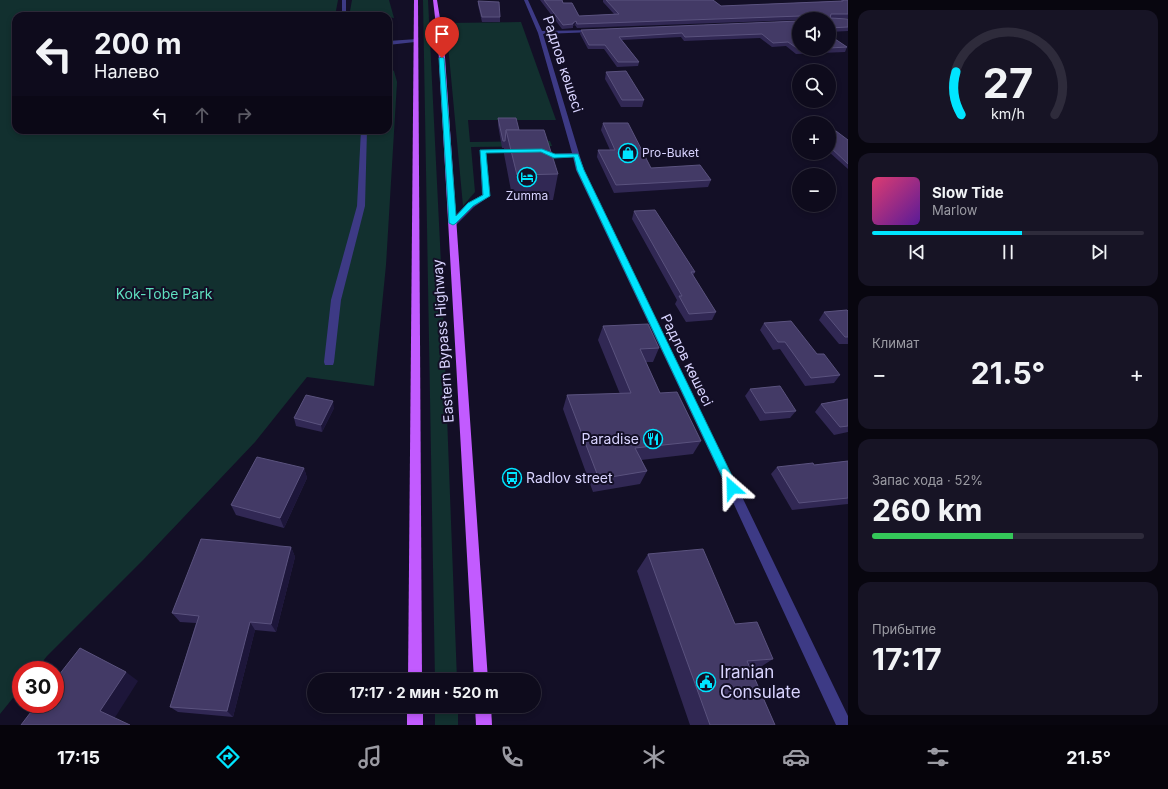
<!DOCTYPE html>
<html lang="ru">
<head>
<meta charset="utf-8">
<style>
  body { margin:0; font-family:Inter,sans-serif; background:#171425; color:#f1f3f6; height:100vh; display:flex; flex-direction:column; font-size:15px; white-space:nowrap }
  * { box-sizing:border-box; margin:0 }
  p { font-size:13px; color:#9b9ba3 }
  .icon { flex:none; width:22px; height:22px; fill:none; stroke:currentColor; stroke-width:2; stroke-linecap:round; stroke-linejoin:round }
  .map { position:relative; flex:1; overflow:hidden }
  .side { display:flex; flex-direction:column; gap:10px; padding:10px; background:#08060f; width:320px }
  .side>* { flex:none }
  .guide { position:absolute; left:12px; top:12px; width:380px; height:122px; border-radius:12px; box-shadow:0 2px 6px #0003,0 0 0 1px #2e2b3b; background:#0e0b1c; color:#f1f3f6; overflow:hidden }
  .tools { position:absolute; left:792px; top:12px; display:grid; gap:8px }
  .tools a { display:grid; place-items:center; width:44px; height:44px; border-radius:50%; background:#0e0b1c; box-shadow:0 2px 6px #0003,0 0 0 1px #2e2b3b; font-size:20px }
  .speed { position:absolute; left:12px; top:661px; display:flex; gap:8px; font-size:20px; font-weight:700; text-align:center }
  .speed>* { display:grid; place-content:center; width:52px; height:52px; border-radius:50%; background:#0e0b1c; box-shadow:0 2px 6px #0003,0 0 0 1px #2e2b3b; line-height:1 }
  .speed .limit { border:6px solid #d22; background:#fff; color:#111 }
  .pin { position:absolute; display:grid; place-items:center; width:34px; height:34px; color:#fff; margin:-41px -17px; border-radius:50% 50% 50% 0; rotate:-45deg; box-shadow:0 0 4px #0007 }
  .pin .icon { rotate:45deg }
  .me { position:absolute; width:44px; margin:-22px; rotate:335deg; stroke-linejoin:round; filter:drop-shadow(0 0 3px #0008) }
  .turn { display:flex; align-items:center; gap:14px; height:84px; padding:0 16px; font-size:18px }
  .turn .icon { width:52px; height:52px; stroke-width:2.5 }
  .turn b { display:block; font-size:28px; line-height:34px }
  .lanes { display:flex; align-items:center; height:38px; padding:0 16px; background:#0003; justify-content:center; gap:20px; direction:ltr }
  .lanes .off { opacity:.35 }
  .big { font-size:30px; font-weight:700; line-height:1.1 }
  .side .widget { flex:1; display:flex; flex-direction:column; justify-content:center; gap:6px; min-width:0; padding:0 14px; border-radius:12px; background:#171425 }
  .side .dial { align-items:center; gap:0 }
  .dial svg { height:104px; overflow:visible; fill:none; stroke:#2e2b3b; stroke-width:7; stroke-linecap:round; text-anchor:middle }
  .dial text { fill:#f1f3f6; stroke:none }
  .song { display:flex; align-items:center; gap:12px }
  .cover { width:48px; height:48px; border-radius:6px; background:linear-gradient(135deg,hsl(340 70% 55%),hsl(270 70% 35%)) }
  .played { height:4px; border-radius:2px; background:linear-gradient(90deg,#00e5ff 55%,#2e2b3b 55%) }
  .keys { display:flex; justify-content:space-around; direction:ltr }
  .heat { display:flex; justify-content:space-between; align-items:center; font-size:22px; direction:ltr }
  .charge { height:6px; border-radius:3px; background:linear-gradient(90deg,#34c759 52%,#2e2b3b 0) }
  .trip { position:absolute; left:307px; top:673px; width:234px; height:40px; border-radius:20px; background:#0e0b1c; box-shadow:0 2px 6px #0003,0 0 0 1px #2e2b3b; font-weight:700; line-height:40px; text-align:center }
  .tab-bar { display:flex; height:64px; justify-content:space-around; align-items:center; background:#06040b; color:#9b9ba3 }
  .tab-bar .icon { width:28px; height:28px }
  .tab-bar .active { color:#00e5ff }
  .tab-bar b { font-size:18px; color:#f1f3f6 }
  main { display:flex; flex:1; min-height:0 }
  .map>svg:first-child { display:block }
  .green { fill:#12302f }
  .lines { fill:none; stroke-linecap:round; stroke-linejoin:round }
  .street { fill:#3d3a85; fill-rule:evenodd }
  .primary { fill:#c25bff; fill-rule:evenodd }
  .wall { fill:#312854 }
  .shaded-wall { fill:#1d163a }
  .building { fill:#433a66; stroke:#5a527e }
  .route { fill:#00e5ff; stroke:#0095a6 }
  .labels { text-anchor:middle; stroke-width:4; stroke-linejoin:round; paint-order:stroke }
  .far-poi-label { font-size:12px; fill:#d9d4ff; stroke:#130f26; text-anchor:start }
  .street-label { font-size:14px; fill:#d9d4ff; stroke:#130f26 }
  .park-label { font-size:14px; fill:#5fe0c0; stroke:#130f26 }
  .poi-label { font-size:14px; fill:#d9d4ff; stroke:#130f26; text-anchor:end }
  .near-poi-label { font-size:17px; fill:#d9d4ff; stroke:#130f26; text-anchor:start }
</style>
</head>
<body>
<main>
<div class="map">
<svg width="848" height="725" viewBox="0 0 848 725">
  <rect width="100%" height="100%" fill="#130f26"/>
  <g class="green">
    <polygon points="0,0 338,0 335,16 16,16 16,130 388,130 388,67 394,71 397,82 386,265 374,386 307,377 255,442 144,559 47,656 36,670 21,670 21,688 0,714"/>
    <polygon points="352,0 389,0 394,18 350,11"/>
    <polygon points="423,0 428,0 442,284 457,680 435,680"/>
    <polygon points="521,22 556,120 468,120 470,142 550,141 552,146 471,147 475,192 463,206 446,23"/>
    <rect x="435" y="706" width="23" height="19"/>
  </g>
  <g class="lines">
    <g class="street">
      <rect x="342" y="0" width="4" height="16"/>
      <polygon points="524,0 528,0 542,31 594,30 596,31 594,32 543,34 584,170 848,716 848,725 836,725 713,459 576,170 573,157 554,158 537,151 540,149 555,154 572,153 538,33"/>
      <polygon points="417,39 418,40 415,42 388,45 388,41"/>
      <polygon points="361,130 367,130 365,206 341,300 334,362 333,365 325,365 324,362 331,300 357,206"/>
      <polygon points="480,150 518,149 521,151 518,153 486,153 490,196 474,207 456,225 450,225 450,221 468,203 482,195"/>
    </g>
    <g class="primary">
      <polygon points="414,0 418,0 422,680 408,680"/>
      <polygon points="433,0 437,0 444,43 488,680 474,680 438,43"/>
      <rect x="407" y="706" width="16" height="19"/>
      <polygon points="475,706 491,706 492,725 476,725"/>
    </g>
  </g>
  <g class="wall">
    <polygon points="540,0 562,0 563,3 579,16 614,14 603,2 603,0 713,0 721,6 841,1 841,0 848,0 848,18 830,18 848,19 848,31 829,32 829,19 799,19 799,20 577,28 575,25 573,26 573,28 562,29"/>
    <polygon points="478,1 500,17 500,22 482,22 478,5"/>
    <polygon points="799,21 799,49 829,49 829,35 847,47 845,52 796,54 786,46 772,47 760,38 684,41 681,37 622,40 639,62 638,66 617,67 604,49 588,49 580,34 581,30"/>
    <polygon points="606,72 644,100 642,107 621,107 605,79"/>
    <polygon points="498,118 519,130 558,174 553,200 513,201 504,154 504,148 502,148 498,125"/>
    <polygon points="603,123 651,168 711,180 708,187 614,193 597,157 598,150 610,150 601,130"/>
    <polygon points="829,132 848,140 848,169 829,152"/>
    <polygon points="634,211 695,272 693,276 716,312 712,320 686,322 675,304 677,300 632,219"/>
    <polygon points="848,311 848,344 839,344 819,320 824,312"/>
    <polygon points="764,323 817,354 840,375 834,383 805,386 780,349 773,350 760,330"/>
    <polygon points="603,326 659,348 653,362 646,362 660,393 701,441 693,454 641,460 647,471 640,484 593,492 563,409 567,395 620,394 598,340"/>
    <polygon points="750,389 796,411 790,418 760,421 745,396"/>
    <polygon points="848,399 848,432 834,435 815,412 821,404"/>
    <polygon points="334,408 322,432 296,426 294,418"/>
    <polygon points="848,461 848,504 792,510 771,474 777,467 814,465"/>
    <polygon points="304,468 307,478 284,528 236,515 231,505"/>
    <polygon points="291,547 295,557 276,632 255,630 233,717 178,712 170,707 196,623 180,622 172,613"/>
    <polygon points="648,554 735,624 773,659 754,671 752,672 775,725 690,725 637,571"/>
  </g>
  <g class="shaded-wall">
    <polygon points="576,21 575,25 573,26 573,23"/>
    <polygon points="333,401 334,408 322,432 321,425"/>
    <polygon points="304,468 307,478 284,528 280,518"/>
    <polygon points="291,547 295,557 276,632 271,624"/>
    <polygon points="250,622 255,630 233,717 227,711"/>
    <polygon points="126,672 138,681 114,719 100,711"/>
  </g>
  <g class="building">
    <polygon points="544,0 562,0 563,3 572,3 579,16 619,14 606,0 713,0 721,6 843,1 843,0 848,0 848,14 831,14 830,18 848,19 848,27 829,28 829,19 801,19 802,17 801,16 577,24 576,21 573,23 573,24 563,25"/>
    <polygon points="478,1 499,2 500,17 482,17"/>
    <polygon points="799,21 799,49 808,49 798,49 788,42 773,43 762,34 685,37 682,33 619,37 639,62 618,62 605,45 589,45 581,30"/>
    <polygon points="829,35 847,47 829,48"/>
    <polygon points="626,71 644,100 622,100 606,72"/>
    <polygon points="498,118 516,118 519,130 506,130 505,141 503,141"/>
    <polygon points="603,123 628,123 651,168 700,165 711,180 616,185 598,150 615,150"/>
    <polygon points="506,130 544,130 558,174 517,175"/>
    <polygon points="836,131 848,140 848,164 829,146 829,132"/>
    <polygon points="655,210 695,272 691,272 716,312 689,314 679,296 682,296 634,211"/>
    <polygon points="847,310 848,311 848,337 845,337 824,312"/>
    <polygon points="791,321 817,354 824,354 840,375 811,378 785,342 778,342 764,323"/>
    <polygon points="648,324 659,348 640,349 660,393 677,392 701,441 635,448 647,471 599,479 567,395 631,393 603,326"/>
    <polygon points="780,386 796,411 765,413 750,389"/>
    <polygon points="306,395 333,401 321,425 294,418"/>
    <polygon points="848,399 848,426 840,427 821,404"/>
    <polygon points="257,457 304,468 280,518 231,505"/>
    <polygon points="848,461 848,498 799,503 777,467 813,463 814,465"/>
    <polygon points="201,539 291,547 271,624 250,622 227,711 170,707 199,616 172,613"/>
    <polygon points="703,549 735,624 757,622 773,659 747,661 775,725 710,725 648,554"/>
    <polygon points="80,648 126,672 100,711 130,725 21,725 37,704 55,704 55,680"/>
  </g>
  <polygon class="route" points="442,57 444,58 456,216 468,203 483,195 480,150 542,149 555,154 578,154 584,170 736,484 738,488 736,491 732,493 729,491 577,170 574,157 554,158 541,152 486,153 490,196 473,206 455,224 453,225 449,223 439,58"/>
  <defs>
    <g id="shop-ring" transform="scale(1)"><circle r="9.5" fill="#130f26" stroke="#00e5ff" stroke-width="1.5"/><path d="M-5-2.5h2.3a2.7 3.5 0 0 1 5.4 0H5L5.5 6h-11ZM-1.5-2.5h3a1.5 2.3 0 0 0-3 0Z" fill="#00e5ff"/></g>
    <g id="hotel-ring" transform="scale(1)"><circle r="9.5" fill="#130f26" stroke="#00e5ff" stroke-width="1.5"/><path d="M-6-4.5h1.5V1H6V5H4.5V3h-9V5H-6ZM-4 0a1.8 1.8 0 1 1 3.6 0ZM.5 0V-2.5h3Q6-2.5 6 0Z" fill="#00e5ff"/></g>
    <g id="restaurant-ring" transform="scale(1)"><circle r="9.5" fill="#130f26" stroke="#00e5ff" stroke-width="1.5"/><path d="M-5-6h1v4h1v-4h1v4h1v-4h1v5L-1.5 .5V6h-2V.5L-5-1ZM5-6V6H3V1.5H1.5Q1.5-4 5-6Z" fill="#00e5ff"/></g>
    <g id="bus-ring" transform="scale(1)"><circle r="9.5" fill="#130f26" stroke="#00e5ff" stroke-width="1.5"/><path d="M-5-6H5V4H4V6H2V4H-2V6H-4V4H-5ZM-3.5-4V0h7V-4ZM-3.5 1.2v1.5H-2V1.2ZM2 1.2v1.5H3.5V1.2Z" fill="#00e5ff"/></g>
    <g id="civic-ring" transform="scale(1)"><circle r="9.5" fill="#130f26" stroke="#00e5ff" stroke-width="1.5"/><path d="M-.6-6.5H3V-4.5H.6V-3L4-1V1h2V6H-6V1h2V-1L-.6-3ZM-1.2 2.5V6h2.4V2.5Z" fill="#00e5ff"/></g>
  </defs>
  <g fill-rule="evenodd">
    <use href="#shop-ring" x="628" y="153"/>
    <use href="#hotel-ring" x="527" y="177"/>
    <use href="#restaurant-ring" x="653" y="439"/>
    <use href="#bus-ring" x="512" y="478"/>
    <use href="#civic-ring" x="706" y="682"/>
  </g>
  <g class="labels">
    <g class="far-poi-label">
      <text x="642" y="157">Pro-Buket</text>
      <text x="527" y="200" text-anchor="middle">Zumma</text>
    </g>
    <g class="street-label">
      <text transform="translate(563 64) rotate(72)" y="5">Радлов көшесі</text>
      <text transform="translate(443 341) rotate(-94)" y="5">Eastern Bypass Highway</text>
      <text transform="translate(687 360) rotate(64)" y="5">Радлов көшесі</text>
    </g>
    <g class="park-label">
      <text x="164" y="299">Kok-Tobe Park</text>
    </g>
    <g class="poi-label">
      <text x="639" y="444">Paradise</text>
      <text x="526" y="483" text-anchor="start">Radlov street</text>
    </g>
    <g class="near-poi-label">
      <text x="720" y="678">Iranian<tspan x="720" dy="20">Consulate</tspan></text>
    </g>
  </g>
</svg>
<div class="tools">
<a><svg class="icon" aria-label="sound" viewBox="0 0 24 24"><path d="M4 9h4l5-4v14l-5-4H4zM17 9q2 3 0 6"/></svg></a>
<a><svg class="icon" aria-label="search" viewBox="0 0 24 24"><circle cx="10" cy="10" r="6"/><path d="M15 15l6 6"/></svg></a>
<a>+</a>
<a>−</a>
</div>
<div class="speed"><div class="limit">30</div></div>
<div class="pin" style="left:442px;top:58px;background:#d93025"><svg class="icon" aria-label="arrive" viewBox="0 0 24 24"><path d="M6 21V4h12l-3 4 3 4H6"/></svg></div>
<svg class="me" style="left:732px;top:488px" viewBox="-20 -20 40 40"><path d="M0-17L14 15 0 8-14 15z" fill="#00e5ff" stroke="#fff" stroke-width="4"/></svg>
<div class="trip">17:17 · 2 мин · 520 m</div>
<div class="guide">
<div class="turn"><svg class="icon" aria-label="left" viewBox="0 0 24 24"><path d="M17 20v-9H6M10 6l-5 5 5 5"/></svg><div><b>200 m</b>Налево</div></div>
<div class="lanes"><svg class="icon" aria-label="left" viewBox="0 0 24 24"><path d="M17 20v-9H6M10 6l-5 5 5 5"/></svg><svg class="icon off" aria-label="ahead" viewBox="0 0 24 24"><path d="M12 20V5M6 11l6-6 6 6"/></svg><svg class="icon off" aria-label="right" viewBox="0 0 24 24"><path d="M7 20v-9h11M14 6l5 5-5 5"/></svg></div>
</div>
</div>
<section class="side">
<div class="widget dial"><svg viewBox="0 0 100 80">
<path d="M14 69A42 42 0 1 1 86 69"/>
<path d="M14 69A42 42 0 0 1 10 36" stroke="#00e5ff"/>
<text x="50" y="56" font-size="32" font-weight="700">27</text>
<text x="50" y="72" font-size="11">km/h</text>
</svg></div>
<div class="widget">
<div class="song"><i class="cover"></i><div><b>Slow Tide</b><p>Marlow</p></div></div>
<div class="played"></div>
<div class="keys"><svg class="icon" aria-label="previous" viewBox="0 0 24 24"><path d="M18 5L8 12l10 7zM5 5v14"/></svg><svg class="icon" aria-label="pause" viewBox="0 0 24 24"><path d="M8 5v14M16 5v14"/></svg><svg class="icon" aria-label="next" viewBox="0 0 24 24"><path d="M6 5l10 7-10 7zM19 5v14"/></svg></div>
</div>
<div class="widget"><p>Климат</p>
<div class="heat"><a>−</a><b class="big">21.5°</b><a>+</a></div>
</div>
<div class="widget"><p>Запас хода · 52%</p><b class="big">260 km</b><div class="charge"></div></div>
<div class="widget"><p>Прибытие</p><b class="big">17:17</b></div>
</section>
</main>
<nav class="tab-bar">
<b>17:15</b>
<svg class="icon active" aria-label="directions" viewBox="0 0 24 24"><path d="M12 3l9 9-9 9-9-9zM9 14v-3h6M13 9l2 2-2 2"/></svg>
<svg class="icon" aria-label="music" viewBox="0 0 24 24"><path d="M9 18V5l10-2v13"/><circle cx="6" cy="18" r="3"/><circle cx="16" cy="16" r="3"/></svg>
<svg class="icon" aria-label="phone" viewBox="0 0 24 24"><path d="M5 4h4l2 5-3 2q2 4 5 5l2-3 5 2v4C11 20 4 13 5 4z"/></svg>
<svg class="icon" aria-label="climate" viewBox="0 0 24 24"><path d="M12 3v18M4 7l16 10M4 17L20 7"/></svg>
<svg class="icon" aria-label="car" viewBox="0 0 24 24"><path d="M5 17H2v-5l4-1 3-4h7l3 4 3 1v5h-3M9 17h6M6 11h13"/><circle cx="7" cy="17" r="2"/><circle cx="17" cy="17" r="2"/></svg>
<svg class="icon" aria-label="filters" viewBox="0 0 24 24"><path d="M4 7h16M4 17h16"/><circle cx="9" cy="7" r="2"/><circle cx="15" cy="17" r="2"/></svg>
<b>21.5°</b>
</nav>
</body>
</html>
